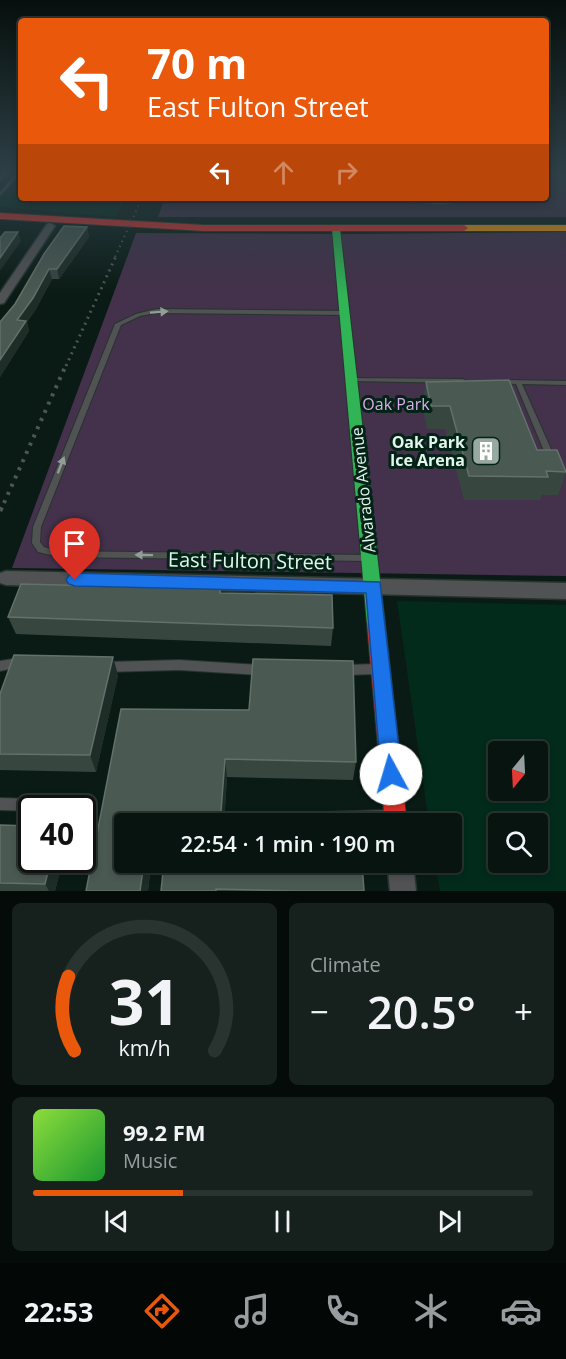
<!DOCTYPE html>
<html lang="en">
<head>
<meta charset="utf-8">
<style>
  body { margin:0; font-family:"Open Sans",sans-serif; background:#16211e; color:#f1f3f6; height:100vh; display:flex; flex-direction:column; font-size:22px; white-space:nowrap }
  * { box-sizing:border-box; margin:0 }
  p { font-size:20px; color:#989e9f }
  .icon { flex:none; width:33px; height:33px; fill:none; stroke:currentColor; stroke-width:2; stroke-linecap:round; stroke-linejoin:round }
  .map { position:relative; height:891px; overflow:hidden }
  .details { display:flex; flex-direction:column; gap:12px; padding:12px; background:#040b09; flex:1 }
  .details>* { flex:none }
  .top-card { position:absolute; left:18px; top:18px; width:531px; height:183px; border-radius:6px; box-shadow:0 3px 9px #0003,0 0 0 2px #293330; background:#ea580c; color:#fff; overflow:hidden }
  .needle { width:39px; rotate:198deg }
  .tools { position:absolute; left:488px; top:741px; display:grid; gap:12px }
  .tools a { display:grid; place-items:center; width:60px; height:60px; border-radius:6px; background:#081410; box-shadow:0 3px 9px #0003,0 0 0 2px #293330; font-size:30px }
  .speed { position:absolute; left:18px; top:795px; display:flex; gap:12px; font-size:30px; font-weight:700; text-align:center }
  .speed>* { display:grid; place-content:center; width:78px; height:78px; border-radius:50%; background:#081410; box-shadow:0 3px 9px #0003,0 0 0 2px #293330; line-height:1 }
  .speed .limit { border:3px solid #111; border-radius:9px; background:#fff; color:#111 }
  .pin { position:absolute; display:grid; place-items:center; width:51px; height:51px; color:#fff; margin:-62px -26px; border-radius:50% 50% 50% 0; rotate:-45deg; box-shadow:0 0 6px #0007 }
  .pin .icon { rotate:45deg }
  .me { position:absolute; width:66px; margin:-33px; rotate:354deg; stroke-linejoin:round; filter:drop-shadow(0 0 4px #0008) }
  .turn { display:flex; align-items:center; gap:21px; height:126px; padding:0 30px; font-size:27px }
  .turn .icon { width:78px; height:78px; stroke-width:2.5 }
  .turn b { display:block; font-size:42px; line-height:51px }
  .lanes { display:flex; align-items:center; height:57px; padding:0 30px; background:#0003; justify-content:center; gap:30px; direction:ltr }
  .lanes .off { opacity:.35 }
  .big { font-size:45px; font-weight:600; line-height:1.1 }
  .details .tile { flex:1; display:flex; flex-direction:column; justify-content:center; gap:9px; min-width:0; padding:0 21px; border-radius:9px; background:#16211e }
  .details .dial { align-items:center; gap:0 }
  .dial svg { height:156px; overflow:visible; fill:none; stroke:#293330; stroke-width:7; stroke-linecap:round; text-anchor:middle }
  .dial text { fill:#f1f3f6; stroke:none }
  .song { display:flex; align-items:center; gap:18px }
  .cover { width:72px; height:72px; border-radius:9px; background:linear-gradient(135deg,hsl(90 70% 55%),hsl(130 70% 35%)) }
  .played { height:6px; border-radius:3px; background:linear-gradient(90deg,#ea580c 30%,#293330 30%) }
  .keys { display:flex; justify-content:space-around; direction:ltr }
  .heat { display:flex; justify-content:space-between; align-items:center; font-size:33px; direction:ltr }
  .details .tiles { flex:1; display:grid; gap:12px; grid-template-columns:1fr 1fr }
  .tile:last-child { grid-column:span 2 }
  .trip { position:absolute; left:114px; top:813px; width:348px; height:60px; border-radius:6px; background:#081410; box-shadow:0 3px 9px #0003,0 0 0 2px #293330; font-weight:600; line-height:60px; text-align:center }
  .tab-bar { display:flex; height:96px; justify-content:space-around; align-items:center; background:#030806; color:#989e9f }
  .tab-bar .icon { width:42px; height:42px }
  .tab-bar .selected { color:#ea580c }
  .tab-bar b { font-size:27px; color:#f1f3f6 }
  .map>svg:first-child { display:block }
  .built { fill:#022b1c; fill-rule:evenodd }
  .green { fill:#44314b }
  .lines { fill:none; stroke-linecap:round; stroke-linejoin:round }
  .lane-casing { stroke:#26342e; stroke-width:2 }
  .street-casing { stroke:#26342e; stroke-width:3 }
  .fast-casing { stroke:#26342e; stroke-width:2 }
  .slow-casing { stroke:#26342e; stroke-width:2 }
  .jam-casing { stroke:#26342e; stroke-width:2 }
  .lane { fill:#505254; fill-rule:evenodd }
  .street { fill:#505254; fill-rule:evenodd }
  .fast { fill:#30b455; fill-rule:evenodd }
  .slow { fill:#ff9f0a; fill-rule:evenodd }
  .jam { fill:#e5322d; fill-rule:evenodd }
  .rail-far3 { stroke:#4e5655; stroke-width:2; stroke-dasharray:1.5 4; stroke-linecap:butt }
  .rail-far2 { stroke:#4e5655; stroke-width:3; stroke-dasharray:2 4.5; stroke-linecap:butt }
  .rail-far1 { stroke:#4e5655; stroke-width:4; stroke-dasharray:3 6; stroke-linecap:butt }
  .rail { stroke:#4e5655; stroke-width:4.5; stroke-dasharray:4 8; stroke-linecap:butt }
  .wall { fill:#384640 }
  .shaded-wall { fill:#1e2d27 }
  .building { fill:#4a5952; stroke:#62726a; stroke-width:1.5 }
  .oneway { fill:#929c98 }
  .route { fill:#1a73e8; stroke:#114b97; stroke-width:1.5 }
  .labels { text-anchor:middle; stroke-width:6; stroke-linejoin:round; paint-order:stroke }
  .park-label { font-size:16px; fill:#dcadea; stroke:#022316 }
  .poi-label { font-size:16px; font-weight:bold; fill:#e3f6ec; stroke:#022316; text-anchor:end }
  .street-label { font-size:16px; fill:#e3f6ec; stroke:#022316 }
  .near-street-label { font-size:20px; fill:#e3f6ec; stroke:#022316 }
</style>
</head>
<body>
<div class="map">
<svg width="566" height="891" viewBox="0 0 566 891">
  <rect width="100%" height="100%" fill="#0a1b15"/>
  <g class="built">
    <polygon points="0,170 21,170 21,198 126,198 116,217 0,207"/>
    <path d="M397,601L566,605V891H440L435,863L452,862V824L429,823ZM498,752H537V790H498ZM498,824H537V862H498Z"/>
  </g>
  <g class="green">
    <polygon points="546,170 566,170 566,217 158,217 165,198 546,198"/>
    <polygon points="566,232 566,576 12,568 136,233 360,234"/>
  </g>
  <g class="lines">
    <g class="lane-casing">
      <g id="lane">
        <polygon points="7,170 11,170 0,181 0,177"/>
        <polygon points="19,170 21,170 21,173 0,196 0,192"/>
        <path d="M367,198C393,198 421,204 447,202L448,198H452L451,204L438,205L369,199Z"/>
        <polygon points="156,309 344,311 347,313 344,315 156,313 140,316 121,325 41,527 40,542 44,547 59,551 366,555 369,556 370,558 369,560 366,561 59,557 38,552 32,543 33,527 115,324 136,314"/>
        <polygon points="352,378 463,379 466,381 463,383 350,381 349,380 350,379"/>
        <polygon points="502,380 566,381 566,385 522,384 555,458 554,460 548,460 547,458 516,384 500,383 499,382"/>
        <polygon points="19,658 23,660 24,663 23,666 0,671 0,661"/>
        <polygon points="179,660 262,665 266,667 267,670 266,673 262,675 179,670 106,672 102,670 101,667 102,664 106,662"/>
        <polygon points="376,664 380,666 381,669 380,672 376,674 346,675 342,673 341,670 342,667 346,665"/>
        <polygon points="0,798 72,800 76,802 78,806 77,808 32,808 32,811 0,810"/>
        <polygon points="388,810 392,812 394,816 392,820 388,822 342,824 258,824 257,820 259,816 263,814"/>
      </g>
    </g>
    <g class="street-casing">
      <g id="street">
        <polygon points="50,223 55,226 4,303 0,304 0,293 47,224"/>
        <polygon points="6,571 566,583 566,599 6,585 0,583 0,573"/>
        <polygon points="387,862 413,862 416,891 390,891"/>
      </g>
    </g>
    <g class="fast-casing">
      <polygon id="fast" points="336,226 340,229 385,624 382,629 376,631 370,629 367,624 332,229"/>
    </g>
    <g class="slow-casing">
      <polygon id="slow" points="566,225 566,231 464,231 460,228 464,225"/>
    </g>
    <g class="jam-casing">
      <g id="jam">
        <polygon points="0,213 204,225 464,225 468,228 464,231 204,231 0,219"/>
        <polygon points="376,617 382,619 385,624 407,824 385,824 367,624 370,619"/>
      </g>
    </g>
    <use href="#lane" class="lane"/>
    <use href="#street" class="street"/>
    <use href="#fast" class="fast"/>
    <use href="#slow" class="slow"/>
    <use href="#jam" class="jam"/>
    <polyline class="rail-far3" points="115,257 142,198"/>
    <polyline class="rail-far2" points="66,366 116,256"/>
    <polyline class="rail-far1" points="4,503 66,365"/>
    <polyline class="rail" points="0,511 4,502"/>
  </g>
  <g class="wall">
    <polygon points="87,227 89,237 59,279 52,279 36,309 27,322 29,331 0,377 0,322"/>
    <polygon points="426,382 537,450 566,470 566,473 558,495 542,495 540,500 464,500 445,429 427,429 422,404"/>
    <polygon points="220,589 221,593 333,628 331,646 16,634 8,617"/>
    <polygon points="253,659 353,661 356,762 353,780 227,777 224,824 124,824 124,862 362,862 364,891 161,891 164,867 151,865 148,891 86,891 121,709 249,710"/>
    <polygon points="118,675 96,772 0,770 0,694"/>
    <polygon points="0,825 63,860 55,891 0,891"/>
  </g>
  <g class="shaded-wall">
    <polygon points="87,227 89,237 59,279 57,269"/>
    <polygon points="18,232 21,241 0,271 0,258"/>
    <polygon points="49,269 52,279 36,309 27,322 29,331 0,377 0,360 17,320"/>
    <polygon points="113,657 118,675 96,772 90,755"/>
    <polygon points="225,759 227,777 224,824 220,824"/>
    <polygon points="51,860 63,860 55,891 49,891 45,884"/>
    <polygon points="144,862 150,862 151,865 148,891 140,891"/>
  </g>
  <g class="building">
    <polygon points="64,226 87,227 57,269 49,269 33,298 17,320 26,321 0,360 0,322 15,304 44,254"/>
    <polygon points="5,232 18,232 0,258 0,238"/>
    <polygon points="509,380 537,450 557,450 566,472 546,471 548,477 469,476 450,406 431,406 426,382"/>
    <polygon points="21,584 220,589 220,593 332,595 333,628 8,617"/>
    <polygon points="14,655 113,657 90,755 0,754 0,694"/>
    <polygon points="253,659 353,661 356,762 225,759 220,824 124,824 124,862 144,862 140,891 86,891 121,709 249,710"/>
    <polygon points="0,825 32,826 32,860 51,860 45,884 0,883"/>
    <polygon points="164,862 362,862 364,891 292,891 216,889 216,891 161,891"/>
  </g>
  <defs><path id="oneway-solid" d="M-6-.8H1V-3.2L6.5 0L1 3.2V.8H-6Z" transform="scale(1.5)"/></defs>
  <g class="oneway">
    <use href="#oneway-solid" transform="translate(159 312) rotate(-4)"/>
    <use href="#oneway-solid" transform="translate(61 465) rotate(-69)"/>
    <use href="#oneway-solid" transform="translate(144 555) rotate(-179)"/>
  </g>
  <linearGradient id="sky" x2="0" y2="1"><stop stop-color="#060f0c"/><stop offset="0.58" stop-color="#2d3f46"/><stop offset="1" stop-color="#2d3f46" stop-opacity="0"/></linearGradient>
  <rect width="566" height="295" fill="url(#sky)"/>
  <polygon class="route" points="75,573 380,582 402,774 399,781 391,784 384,781 381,774 366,593 75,586 69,584 66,580 69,575"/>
  <defs>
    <g id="building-square" transform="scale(1.5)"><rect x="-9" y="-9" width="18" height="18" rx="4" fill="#97a9a1" stroke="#022316"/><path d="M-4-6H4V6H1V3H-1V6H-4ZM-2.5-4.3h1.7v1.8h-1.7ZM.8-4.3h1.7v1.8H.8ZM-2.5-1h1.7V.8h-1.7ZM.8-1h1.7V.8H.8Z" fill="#fff"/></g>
  </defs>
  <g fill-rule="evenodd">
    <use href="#building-square" x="486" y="451"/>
  </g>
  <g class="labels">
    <g class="park-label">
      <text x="396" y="410">Oak Park</text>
    </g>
    <g class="poi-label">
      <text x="465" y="448">Oak Park<tspan x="465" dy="18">Ice Arena</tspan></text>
    </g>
    <g class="street-label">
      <text transform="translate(363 490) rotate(-96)" y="6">Alvarado Avenue</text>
    </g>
    <g class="near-street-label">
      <text transform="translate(250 561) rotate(1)" y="7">East Fulton Street</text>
    </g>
  </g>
</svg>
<div class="tools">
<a><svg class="needle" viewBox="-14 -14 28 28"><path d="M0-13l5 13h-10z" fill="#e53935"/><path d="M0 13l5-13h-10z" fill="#989e9f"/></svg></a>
<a><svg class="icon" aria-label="search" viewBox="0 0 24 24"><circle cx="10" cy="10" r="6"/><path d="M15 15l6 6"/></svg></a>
</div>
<div class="speed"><div class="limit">40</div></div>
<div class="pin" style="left:75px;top:580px;background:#d93025"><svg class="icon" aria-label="arrive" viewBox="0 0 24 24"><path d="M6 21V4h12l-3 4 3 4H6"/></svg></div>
<svg class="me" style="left:391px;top:774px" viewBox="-20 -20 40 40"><circle r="19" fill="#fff"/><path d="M0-13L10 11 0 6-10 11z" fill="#1a73e8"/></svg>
<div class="trip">22:54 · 1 min · 190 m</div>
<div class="top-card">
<div class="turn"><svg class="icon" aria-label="left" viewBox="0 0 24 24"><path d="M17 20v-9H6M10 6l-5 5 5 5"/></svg><div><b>70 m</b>East Fulton Street</div></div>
<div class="lanes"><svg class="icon" aria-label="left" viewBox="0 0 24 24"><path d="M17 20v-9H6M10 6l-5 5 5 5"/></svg><svg class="icon off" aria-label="ahead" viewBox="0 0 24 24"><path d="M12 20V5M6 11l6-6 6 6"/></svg><svg class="icon off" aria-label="right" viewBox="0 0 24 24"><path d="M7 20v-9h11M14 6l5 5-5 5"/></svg></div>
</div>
</div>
<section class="details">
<div class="tiles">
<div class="tile dial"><svg viewBox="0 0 100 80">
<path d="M14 69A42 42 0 1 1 86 69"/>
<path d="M14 69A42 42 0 0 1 11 31" stroke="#ea580c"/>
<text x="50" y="56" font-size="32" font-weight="700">31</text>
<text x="50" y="72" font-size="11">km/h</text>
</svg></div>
<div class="tile"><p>Climate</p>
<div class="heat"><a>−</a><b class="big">20.5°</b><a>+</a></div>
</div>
<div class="tile">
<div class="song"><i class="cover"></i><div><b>99.2 FM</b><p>Music</p></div></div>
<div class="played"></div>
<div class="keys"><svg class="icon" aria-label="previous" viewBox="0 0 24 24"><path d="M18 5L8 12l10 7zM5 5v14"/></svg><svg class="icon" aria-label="pause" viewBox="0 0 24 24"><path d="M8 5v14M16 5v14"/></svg><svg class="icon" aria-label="next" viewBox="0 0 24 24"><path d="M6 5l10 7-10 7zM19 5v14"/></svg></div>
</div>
</div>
</section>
<nav class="tab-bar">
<b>22:53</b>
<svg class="icon selected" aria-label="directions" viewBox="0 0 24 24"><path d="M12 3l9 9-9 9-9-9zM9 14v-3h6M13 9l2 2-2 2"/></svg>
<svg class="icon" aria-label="music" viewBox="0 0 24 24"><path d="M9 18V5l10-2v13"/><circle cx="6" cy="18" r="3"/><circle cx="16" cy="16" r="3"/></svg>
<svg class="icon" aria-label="phone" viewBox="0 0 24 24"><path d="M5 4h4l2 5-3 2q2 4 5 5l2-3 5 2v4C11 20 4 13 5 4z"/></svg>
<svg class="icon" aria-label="climate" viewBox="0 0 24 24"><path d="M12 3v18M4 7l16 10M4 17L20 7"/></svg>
<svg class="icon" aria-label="car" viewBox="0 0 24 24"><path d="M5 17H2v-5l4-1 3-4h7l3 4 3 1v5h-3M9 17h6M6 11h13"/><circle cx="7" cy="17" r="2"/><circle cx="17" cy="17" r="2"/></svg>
</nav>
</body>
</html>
